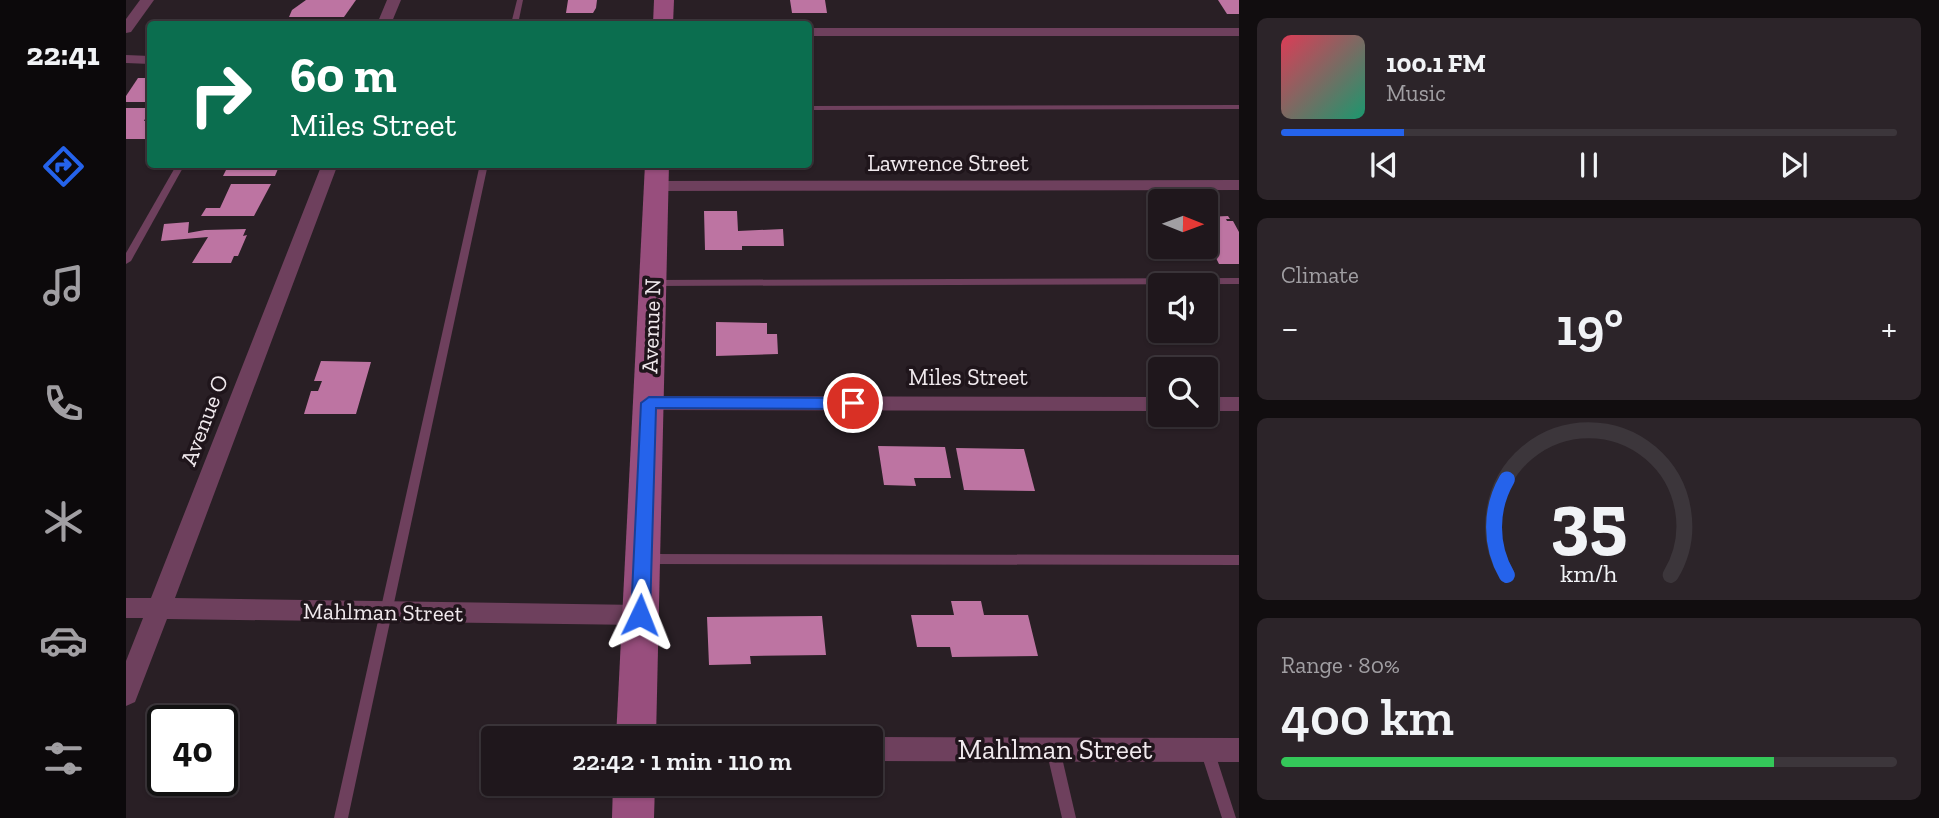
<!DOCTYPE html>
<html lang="en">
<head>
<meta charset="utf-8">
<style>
  body { margin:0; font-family:"Zilla Slab",serif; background:#2c2429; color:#f1f3f6; height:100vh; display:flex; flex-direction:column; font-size:26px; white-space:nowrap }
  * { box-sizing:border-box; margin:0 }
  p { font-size:23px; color:#a19fa3 }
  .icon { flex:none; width:38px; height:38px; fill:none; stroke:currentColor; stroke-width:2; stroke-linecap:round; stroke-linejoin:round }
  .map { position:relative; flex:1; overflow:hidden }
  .sheet { display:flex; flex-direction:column; gap:18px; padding:18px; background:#110d0f; width:700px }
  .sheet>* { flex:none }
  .top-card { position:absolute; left:21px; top:21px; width:665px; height:147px; border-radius:7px; box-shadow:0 2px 5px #0004,0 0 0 2px #3c363b; background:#0b6e4f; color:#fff; overflow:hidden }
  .needle { width:46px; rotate:91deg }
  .buttons { position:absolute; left:1022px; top:189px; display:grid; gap:14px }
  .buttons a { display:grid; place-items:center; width:70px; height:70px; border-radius:7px; background:#1f171c; box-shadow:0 2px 5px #0004,0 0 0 2px #3c363b; font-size:35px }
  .speed { position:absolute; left:21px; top:705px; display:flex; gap:14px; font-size:35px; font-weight:700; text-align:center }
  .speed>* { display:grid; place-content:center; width:91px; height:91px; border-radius:50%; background:#1f171c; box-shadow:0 2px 5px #0004,0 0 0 2px #3c363b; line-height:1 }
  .speed .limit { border:4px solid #111; border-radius:10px; background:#fff; color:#111 }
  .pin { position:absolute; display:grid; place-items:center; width:60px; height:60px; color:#fff; margin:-30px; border:4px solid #fff; border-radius:50%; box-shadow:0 2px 7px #0007 }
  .me { position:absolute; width:77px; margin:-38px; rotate:2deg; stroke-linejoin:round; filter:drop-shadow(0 0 5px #0008) }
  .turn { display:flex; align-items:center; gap:24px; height:147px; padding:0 28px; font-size:32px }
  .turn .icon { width:91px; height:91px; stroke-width:2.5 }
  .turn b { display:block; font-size:49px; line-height:60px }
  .big { font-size:52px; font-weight:600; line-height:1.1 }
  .sheet .tile { flex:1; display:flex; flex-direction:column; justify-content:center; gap:10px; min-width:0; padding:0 24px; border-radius:10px; background:#2c2429 }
  .sheet .dial { align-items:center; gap:0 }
  .dial svg { height:182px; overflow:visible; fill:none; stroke:#3c363b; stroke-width:7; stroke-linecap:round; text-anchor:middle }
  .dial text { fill:#f1f3f6; stroke:none }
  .song { display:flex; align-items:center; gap:21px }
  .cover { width:84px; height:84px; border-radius:10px; background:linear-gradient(135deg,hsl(350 70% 55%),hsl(160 70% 35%)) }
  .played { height:7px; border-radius:4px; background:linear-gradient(90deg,#2563eb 20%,#3c363b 20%) }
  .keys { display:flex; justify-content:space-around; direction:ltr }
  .heat { display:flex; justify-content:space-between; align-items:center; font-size:38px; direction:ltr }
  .charge { height:10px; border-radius:5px; background:linear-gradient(90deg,#34c759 80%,#3c363b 0) }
  .trip { position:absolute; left:355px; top:726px; width:402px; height:70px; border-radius:7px; background:#1f171c; box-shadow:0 2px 5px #0004,0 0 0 2px #3c363b; font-weight:600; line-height:70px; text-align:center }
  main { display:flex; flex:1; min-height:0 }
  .tabs { display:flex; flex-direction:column; width:126px; justify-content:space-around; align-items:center; background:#0c090b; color:#a19fa3 }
  .tabs .icon { width:49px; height:49px }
  .tabs .active { color:#2563eb }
  .tabs b { font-size:32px; color:#f1f3f6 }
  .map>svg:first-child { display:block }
  .building { fill:#bd74a2 }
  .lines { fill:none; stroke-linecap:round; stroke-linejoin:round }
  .lane { fill:#6e405d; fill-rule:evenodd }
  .street { fill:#6e405d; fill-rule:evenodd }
  .secondary { fill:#984e7d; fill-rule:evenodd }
  .route { fill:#2563eb; stroke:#184099; stroke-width:2 }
  .labels { text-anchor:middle; stroke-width:7; stroke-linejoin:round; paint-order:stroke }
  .street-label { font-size:23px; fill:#f1eaee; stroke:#1f151b }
  .near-street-label { font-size:28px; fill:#f1eaee; stroke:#1f151b }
</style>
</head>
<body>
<main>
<nav class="tabs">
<b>22:41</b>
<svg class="icon active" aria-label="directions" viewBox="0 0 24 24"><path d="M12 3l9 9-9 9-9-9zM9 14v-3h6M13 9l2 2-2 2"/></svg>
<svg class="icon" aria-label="music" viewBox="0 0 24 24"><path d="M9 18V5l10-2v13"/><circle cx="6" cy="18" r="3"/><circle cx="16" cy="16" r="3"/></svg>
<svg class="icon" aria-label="phone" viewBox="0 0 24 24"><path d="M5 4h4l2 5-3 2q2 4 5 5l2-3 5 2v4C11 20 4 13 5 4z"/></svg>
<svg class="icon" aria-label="climate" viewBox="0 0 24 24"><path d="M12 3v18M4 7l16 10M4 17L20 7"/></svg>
<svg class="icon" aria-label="car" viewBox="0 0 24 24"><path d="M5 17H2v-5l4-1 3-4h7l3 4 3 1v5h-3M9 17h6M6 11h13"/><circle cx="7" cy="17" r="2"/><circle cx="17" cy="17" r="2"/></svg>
<svg class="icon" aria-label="filters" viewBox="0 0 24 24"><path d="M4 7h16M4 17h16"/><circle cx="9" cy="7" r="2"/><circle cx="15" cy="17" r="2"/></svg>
</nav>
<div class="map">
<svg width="1113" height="818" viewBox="0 0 1113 818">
  <rect width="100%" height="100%" fill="#291f25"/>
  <g class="building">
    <polygon points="180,0 230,0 218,17 163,17 166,10"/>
    <polygon points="442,0 471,0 470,8 467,13 440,13"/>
    <polygon points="664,0 699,0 701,13 666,13"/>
    <polygon points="1092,0 1113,0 1113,14 1101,14"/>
    <polygon points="175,21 214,21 214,24 174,24"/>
    <polygon points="12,78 24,78 24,102 0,102 0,96"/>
    <polygon points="0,108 24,108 18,121 24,121 24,130 19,139 0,139"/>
    <polygon points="103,164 154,164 149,176 97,176"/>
    <polygon points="105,184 145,184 128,216 75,216 80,208 94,208"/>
    <polygon points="578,211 611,211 612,231 657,229 658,246 616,246 616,250 579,250"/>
    <polygon points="1102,216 1104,219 1100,219 1101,221 1107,221 1113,232 1113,264 1093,264 1086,250 1071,250 1075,256 1031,256 1020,233 1034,233 1034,247 1080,247 1080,217"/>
    <polygon points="63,222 62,233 79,230 120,229 117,236 121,235 112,256 108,256 105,263 66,263 82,237 35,241 38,224"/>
    <polygon points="590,322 641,323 641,334 651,334 652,354 590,356"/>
    <polygon points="195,361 245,362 230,414 178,414 185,391 192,391 196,381 188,381"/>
    <polygon points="752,446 819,447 825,478 788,478 790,486 758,485"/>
    <polygon points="830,448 898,449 909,491 838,490"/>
    <polygon points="825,601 855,601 858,615 902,615 912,656 826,657 824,647 791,647 785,615 828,615"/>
    <polygon points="696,616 700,655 624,656 625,664 583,665 581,617"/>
  </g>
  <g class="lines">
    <g class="lane">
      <polygon points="391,0 397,0 392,24 385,24"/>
      <polygon points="1113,105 1113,109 682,110 682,106"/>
      <polygon points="51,164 59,164 5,261 0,264 0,253"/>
      <polygon points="354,164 362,164 222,818 208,818"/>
      <polygon points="1113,278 1113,284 528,286 523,283 528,280"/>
      <polygon points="521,554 1113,555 1113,565 521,564 517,562 515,559 517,556"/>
      <polygon points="927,743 932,745 934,749 950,818 936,818 920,749 922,745"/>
      <polygon points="1081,744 1086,746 1088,750 1110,818 1096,818 1074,750 1076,746"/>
    </g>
    <g class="street">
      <polygon points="14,0 28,0 5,32 0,33 0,19"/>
      <polygon points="261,0 275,0 265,24 251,24"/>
      <rect x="682" y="28" width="431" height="8"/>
      <polygon points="0,55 24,56 24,64 0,63"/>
      <polygon points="196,164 212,164 49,598 514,605 523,608 526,615 523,622 514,625 41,619 9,702 0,706 0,661 17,618 0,618 0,598 25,598"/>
      <polygon points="1113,180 1113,190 531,191 523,186 531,181"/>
      <polygon points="523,396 1034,397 1034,411 523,410 516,408 513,403 516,398"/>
      <rect x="1080" y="397" width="33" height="14"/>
      <polygon points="746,737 1113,738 1113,762 746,761 746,738 741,738"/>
    </g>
    <g class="secondary">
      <polygon points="528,0 548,0 547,24 527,24"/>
      <polygon points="519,164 543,164 530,738 490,738"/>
      <polygon points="487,784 529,784 528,818 486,818"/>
    </g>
  </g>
  <polygon class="route" points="523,397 727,398 735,403 727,409 530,408 524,615 521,620 514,623 508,620 505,615 515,403"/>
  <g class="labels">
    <g class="street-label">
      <text x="822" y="171">Lawrence Street</text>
      <text transform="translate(525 326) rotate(-88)" y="8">Avenue N</text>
      <text x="842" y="385">Miles Street</text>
      <text transform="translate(78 420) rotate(-69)" y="8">Avenue O</text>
      <text transform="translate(257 612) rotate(1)" y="8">Mahlman Street</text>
    </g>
    <g class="near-street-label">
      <text x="929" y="759">Mahlman Street</text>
    </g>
  </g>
</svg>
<div class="buttons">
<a><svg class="needle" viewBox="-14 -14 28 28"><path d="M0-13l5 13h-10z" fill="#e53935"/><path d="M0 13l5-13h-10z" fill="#a19fa3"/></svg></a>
<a><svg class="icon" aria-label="sound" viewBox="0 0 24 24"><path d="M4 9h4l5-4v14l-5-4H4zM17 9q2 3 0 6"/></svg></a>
<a><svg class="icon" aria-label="search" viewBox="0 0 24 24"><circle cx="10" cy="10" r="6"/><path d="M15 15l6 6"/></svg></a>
</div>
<div class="speed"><div class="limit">40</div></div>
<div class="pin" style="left:727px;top:403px;background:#d93025"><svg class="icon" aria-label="arrive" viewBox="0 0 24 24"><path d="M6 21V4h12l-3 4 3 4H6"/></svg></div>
<svg class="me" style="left:514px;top:615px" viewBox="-20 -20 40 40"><path d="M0-17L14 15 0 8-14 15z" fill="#2563eb" stroke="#fff" stroke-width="4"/></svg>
<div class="trip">22:42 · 1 min · 110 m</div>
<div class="top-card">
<div class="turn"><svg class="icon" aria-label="right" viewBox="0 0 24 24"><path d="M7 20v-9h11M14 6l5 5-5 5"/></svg><div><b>60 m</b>Miles Street</div></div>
</div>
</div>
<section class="sheet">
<div class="tile">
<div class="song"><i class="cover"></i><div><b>100.1 FM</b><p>Music</p></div></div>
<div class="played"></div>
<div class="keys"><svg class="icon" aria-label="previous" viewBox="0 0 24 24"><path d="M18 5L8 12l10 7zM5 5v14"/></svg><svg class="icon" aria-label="pause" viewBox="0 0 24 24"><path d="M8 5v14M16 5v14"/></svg><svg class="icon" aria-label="next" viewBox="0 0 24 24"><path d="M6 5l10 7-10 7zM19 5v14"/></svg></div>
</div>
<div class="tile"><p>Climate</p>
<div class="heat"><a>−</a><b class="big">19°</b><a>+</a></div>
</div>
<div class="tile dial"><svg viewBox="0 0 100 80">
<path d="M14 69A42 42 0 1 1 86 69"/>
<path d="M14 69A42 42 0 0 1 14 27" stroke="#2563eb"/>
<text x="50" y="56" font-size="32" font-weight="700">35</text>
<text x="50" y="72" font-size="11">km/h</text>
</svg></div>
<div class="tile"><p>Range · 80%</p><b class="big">400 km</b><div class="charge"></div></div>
</section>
</main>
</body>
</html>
